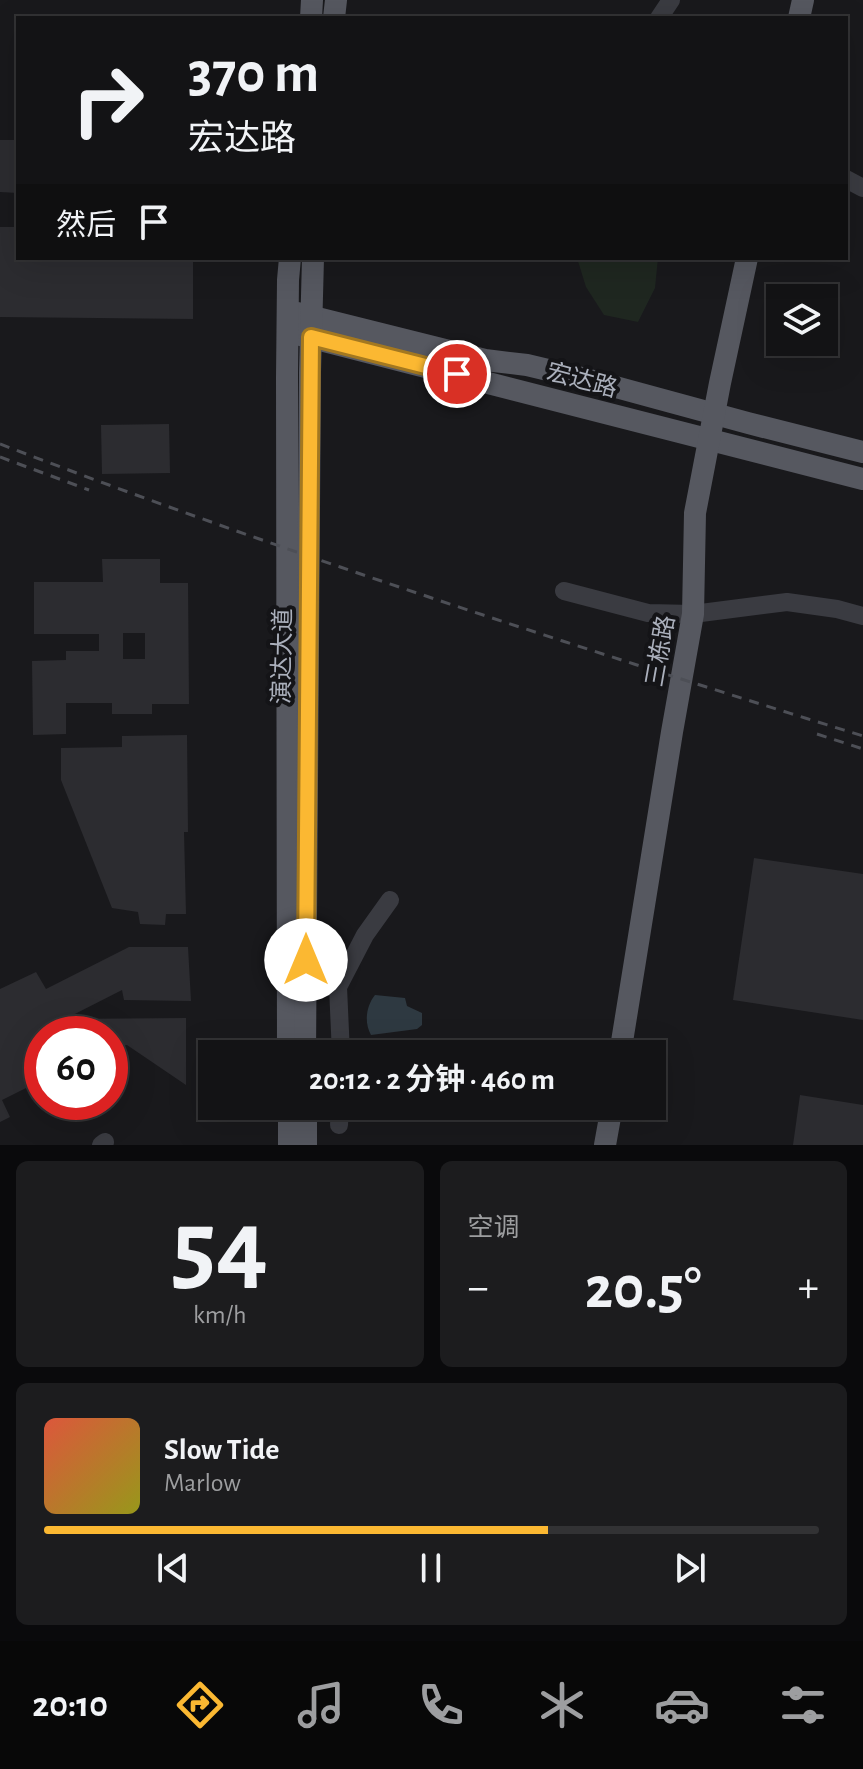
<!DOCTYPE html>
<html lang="zh">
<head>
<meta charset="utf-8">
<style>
  body { margin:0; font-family:"Alegreya Sans","Noto Sans SC",sans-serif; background:#1c1c1e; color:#f1f3f6; height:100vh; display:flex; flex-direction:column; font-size:30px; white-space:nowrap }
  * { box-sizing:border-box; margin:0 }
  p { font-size:26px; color:#9d9ea0 }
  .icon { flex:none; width:44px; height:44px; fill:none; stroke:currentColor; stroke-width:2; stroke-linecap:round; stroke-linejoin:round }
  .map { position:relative; height:1145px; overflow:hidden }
  .sheet { display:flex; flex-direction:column; gap:16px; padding:16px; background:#0a0a0c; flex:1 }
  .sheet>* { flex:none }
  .top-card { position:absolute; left:16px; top:16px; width:832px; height:244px; border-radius:0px; box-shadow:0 8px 32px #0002,0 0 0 2px #323234; background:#131315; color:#f1f3f6; overflow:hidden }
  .controls { position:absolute; left:766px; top:284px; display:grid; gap:16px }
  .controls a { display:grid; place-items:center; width:72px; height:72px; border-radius:0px; background:#131315; box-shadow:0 8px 32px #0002,0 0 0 2px #323234; font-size:40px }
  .speed { position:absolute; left:24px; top:1016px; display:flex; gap:16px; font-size:40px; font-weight:700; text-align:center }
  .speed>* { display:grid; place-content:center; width:104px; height:104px; border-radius:50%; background:#131315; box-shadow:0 8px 32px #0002,0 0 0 2px #323234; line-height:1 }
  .speed .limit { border:12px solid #d22; background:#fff; color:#111 }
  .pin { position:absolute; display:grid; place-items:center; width:68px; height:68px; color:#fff; margin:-34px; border:4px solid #fff; border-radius:50%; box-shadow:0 2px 8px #0007 }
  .me { position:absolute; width:88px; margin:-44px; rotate:0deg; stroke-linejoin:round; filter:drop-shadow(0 0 6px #0008) }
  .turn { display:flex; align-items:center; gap:28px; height:168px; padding:0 40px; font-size:36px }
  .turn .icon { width:104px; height:104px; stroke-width:2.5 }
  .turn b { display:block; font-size:56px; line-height:68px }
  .then { display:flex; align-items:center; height:76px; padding:0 40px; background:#0003; gap:16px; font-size:30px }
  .big { font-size:60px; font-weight:700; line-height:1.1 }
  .sheet .widget { flex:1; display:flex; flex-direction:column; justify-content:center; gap:12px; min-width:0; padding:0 28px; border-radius:12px; background:#1c1c1e }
  .sheet .dial { align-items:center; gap:0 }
  .dial b { font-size:104px; line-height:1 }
  .song { display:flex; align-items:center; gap:24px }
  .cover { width:96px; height:96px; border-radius:12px; background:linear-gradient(135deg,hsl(10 70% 55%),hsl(60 70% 35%)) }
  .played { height:8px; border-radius:4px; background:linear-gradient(90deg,#fbb832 65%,#323234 65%) }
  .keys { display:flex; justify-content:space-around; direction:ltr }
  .heat { display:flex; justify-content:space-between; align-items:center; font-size:44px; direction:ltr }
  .sheet .tiles { flex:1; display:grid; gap:16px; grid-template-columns:1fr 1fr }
  .widget:last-child { grid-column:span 2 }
  .trip { position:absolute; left:198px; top:1040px; width:468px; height:80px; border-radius:0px; background:#131315; box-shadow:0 8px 32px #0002,0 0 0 2px #323234; font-weight:700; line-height:80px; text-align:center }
  .dock { display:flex; height:128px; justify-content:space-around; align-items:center; background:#080808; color:#9d9ea0 }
  .dock .icon { width:56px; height:56px }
  .dock .selected { color:#fbb832 }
  .dock b { font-size:36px; color:#f1f3f6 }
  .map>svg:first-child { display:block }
  .green { fill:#1f2720 }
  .water { fill:#2e3941 }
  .building { fill:#2c2c30; fill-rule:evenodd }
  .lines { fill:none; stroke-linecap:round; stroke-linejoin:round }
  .minor { stroke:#3a3b41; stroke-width:18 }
  .major { stroke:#565860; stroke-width:22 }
  .rail { stroke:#4d4f56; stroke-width:3; stroke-dasharray:10 8; stroke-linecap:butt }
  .route-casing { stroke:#a37820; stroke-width:20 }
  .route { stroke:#fbb832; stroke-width:14 }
  .labels { text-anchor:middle; stroke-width:8; stroke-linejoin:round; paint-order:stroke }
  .street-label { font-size:24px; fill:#abb0bc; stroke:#141417 }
</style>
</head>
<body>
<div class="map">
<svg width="863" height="1145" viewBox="0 0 863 1145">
  <rect width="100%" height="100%" fill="#19191c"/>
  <polygon class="green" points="577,258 658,258 655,288 638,322 604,315 586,287"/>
  <path class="water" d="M375,995L405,998L407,1006L422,1013V1025L417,1029L371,1035C364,1023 366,1006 375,995Z"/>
  <g class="building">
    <polygon points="0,140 18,140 18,193 0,192"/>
    <polygon points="0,227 18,227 18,258 193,258 193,319 0,317"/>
    <polygon points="169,424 170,473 102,474 101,425"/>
    <path d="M102,559H160V583H188L189,704H152V714H112V703H66V734L33,735L32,661L66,660V651H99V634H34V582H103ZM123,633H145V659H123Z"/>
    <polygon points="187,735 188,832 184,832 186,914 166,914 165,925 140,924 138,912 112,908 61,780 61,748 122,747 122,736"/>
    <polygon points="754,858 863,874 863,1020 733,1000"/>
    <polygon points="129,947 188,947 191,1001 124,1000 122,990 65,1019 186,1018 186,1085 127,1045 110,1049 110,1034 42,1034 42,1080 2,1100 10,1117 0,1122 0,989 36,972 46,989"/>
    <polygon points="800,1095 863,1105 863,1145 793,1145"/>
  </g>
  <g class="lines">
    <g class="minor">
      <polyline points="659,18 671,0"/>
      <polyline points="846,179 863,188"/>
      <polyline points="564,591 648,613 693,614 787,602 837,609 863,616"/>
      <polyline points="305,985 338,987"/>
      <polyline points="341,1054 338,987 365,935 390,900"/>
      <polyline points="339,1125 340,1106"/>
      <polyline points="101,1145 105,1142"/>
    </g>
    <g class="major">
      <polyline points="311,18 312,0"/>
      <polyline points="334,18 336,0"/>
      <polyline points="799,18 803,0"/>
      <polyline points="297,313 485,360 527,365 590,380 748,423 863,452"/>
      <polyline points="297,334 863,479"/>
      <polyline points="288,1054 287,377 288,280 290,258"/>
      <polyline points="305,1054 310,372 313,258"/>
      <polyline points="620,1054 672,732 693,614 695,513 720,383 747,258"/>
      <polyline points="289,1106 289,1145"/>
      <polyline points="306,1106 306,1145"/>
      <polyline points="605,1145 612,1106"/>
    </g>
    <g class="rail">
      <path d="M0,444C284,553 573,646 863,736"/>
      <polyline points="0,457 89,490"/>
      <polyline points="817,734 863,749"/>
    </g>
  </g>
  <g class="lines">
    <g class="route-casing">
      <polyline id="route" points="306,960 311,337 457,374"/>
    </g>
    <use href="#route" class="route"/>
  </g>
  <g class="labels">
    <g class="street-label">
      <text transform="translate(582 380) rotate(15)" y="8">宏达路</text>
      <text transform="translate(660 651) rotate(-80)" y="8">三栋路</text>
      <text transform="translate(282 656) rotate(-89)" y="8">演达大道</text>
    </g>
  </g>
</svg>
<div class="controls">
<a><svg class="icon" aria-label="layers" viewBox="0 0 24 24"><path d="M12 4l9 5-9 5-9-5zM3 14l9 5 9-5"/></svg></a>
</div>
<div class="speed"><div class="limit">60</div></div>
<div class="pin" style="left:457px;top:374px;background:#d93025"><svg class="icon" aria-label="arrive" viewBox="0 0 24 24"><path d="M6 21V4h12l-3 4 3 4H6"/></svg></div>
<svg class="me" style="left:306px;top:960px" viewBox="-20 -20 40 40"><circle r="19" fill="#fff"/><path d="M0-13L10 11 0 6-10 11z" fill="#fbb832"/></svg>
<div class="trip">20:12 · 2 分钟 · 460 m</div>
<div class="top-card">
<div class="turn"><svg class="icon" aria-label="right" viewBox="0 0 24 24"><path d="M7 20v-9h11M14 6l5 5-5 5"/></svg><div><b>370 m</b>宏达路</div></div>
<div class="then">然后<svg class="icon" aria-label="arrive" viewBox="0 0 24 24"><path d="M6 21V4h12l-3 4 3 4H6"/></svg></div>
</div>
</div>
<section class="sheet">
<div class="tiles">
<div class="widget dial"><b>54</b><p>km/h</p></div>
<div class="widget"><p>空调</p>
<div class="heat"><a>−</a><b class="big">20.5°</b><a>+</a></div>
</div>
<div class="widget">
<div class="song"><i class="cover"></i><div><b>Slow Tide</b><p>Marlow</p></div></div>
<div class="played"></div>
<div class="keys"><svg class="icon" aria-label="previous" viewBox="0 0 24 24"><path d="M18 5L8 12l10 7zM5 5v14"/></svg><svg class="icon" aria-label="pause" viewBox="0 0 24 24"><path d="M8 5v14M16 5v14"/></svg><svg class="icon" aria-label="next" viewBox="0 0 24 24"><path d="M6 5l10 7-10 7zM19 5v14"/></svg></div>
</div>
</div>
</section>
<nav class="dock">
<b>20:10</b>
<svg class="icon selected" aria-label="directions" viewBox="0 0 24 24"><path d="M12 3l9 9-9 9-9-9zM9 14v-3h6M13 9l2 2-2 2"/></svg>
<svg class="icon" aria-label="music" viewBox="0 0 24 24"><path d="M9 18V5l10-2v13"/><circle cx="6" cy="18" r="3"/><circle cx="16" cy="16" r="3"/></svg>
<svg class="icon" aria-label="phone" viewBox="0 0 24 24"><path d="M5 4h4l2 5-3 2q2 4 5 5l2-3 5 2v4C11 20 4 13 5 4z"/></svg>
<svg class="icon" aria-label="climate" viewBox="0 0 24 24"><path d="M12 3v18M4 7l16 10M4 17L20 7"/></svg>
<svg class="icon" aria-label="car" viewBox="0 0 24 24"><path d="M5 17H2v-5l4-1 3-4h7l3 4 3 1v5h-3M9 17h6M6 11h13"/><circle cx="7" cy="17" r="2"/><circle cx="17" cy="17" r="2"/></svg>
<svg class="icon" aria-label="filters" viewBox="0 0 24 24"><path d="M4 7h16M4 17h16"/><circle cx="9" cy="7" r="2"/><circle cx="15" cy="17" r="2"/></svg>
</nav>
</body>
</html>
